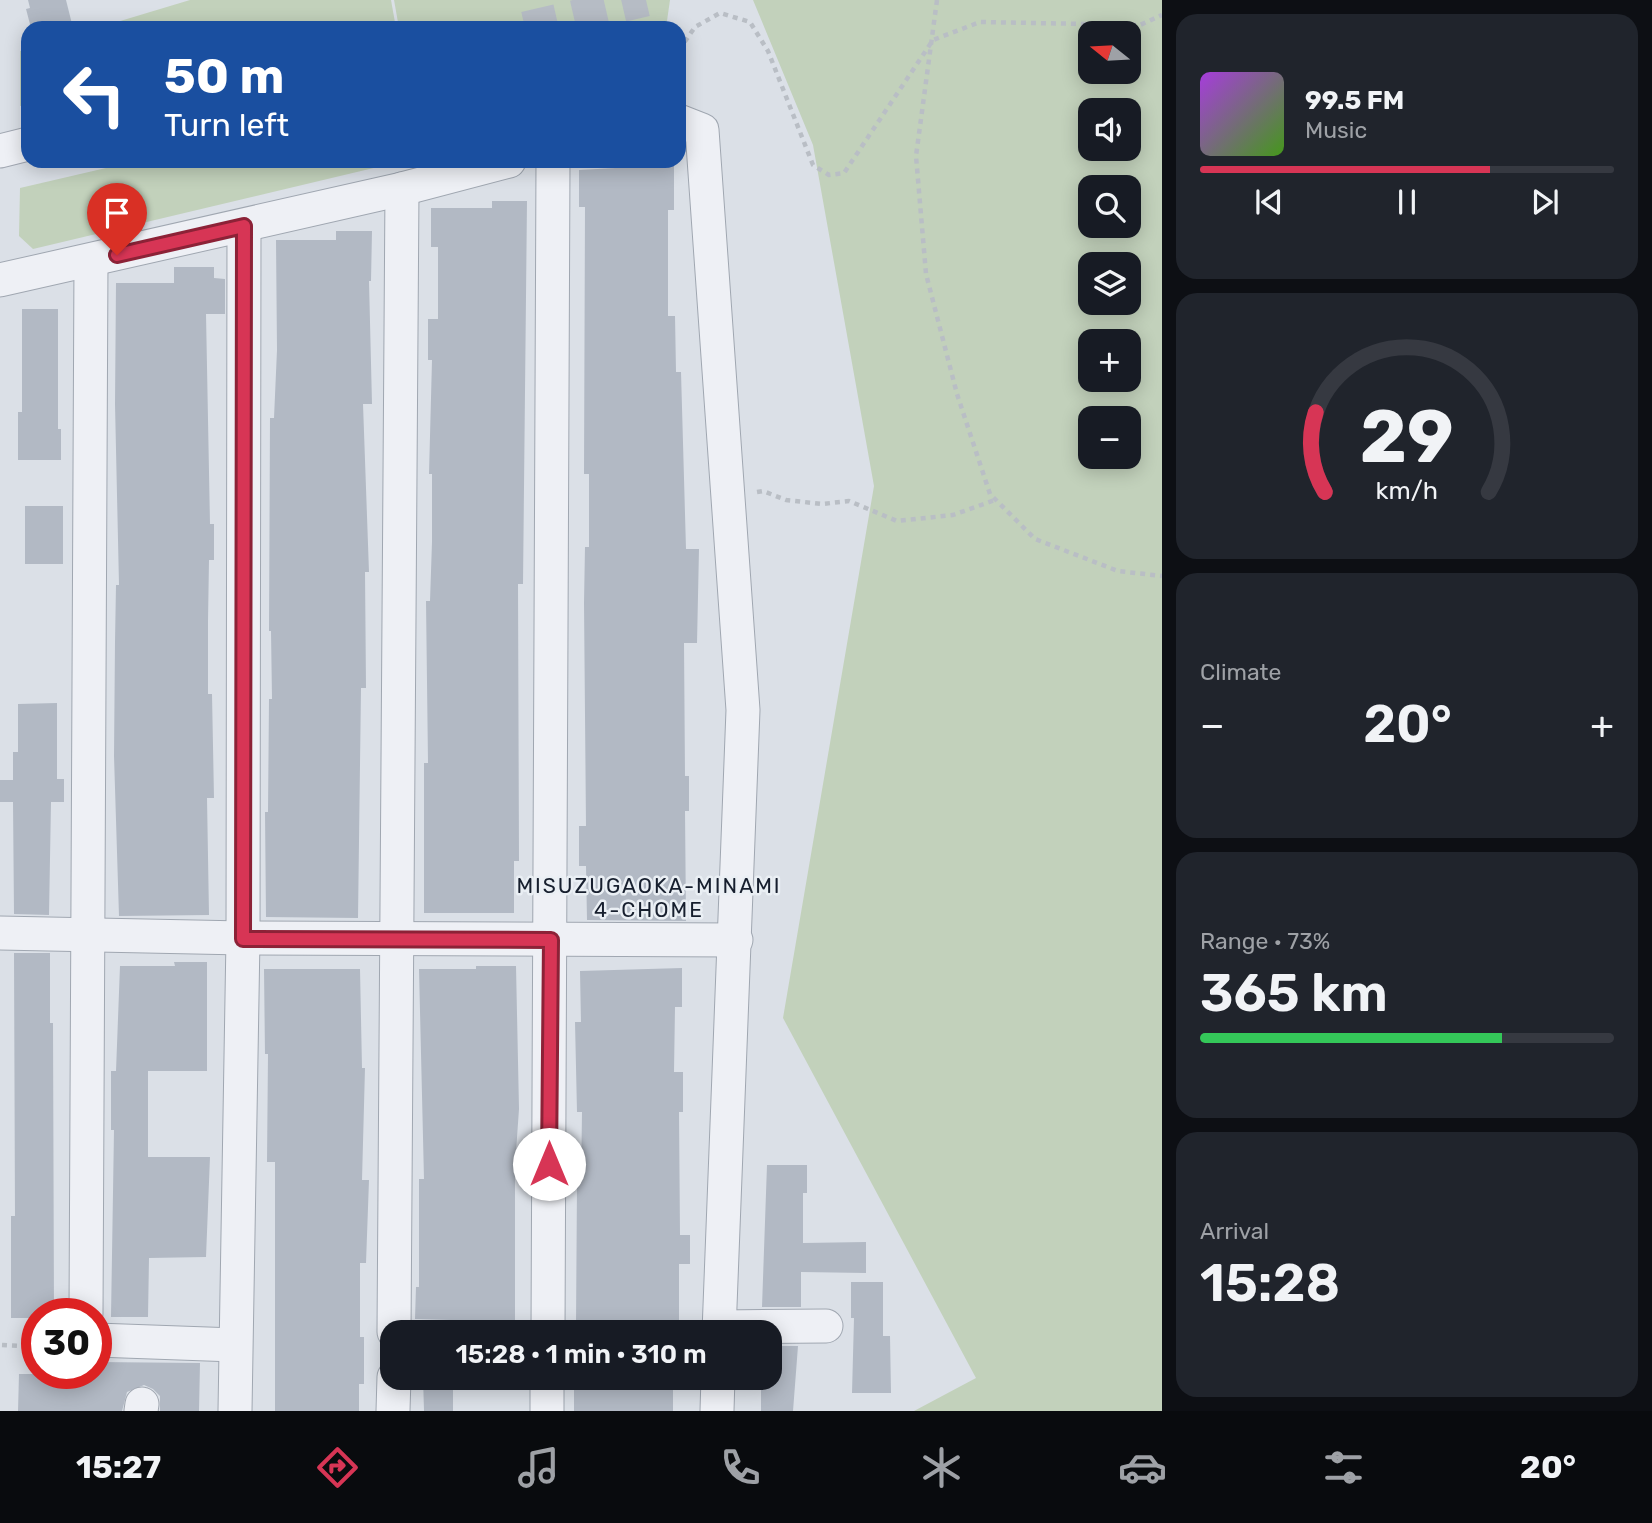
<!DOCTYPE html>
<html lang="en">
<head>
<meta charset="utf-8">
<style>
  body { margin:0; font-family:Rubik,sans-serif; background:#20242c; color:#f1f3f6; height:100vh; display:flex; flex-direction:column; font-size:26px; white-space:nowrap }
  * { box-sizing:border-box; margin:0 }
  p { font-size:23px; color:#9ea1a6 }
  .icon { flex:none; width:38px; height:38px; fill:none; stroke:currentColor; stroke-width:2; stroke-linecap:round; stroke-linejoin:round }
  .map { position:relative; flex:1; overflow:hidden }
  .side { display:flex; flex-direction:column; gap:14px; padding:14px; background:#0d0f14; width:490px }
  .side>* { flex:none }
  .hud { position:absolute; left:21px; top:21px; width:665px; height:147px; border-radius:21px; box-shadow:0 4px 18px #0003; background:#1a4fa0; color:#fff; overflow:hidden }
  .needle { width:46px; rotate:288deg }
  .fabs { position:absolute; left:1078px; top:21px; display:grid; gap:14px }
  .fabs a { display:grid; place-items:center; width:63px; height:63px; border-radius:14px; background:#171b24; box-shadow:0 4px 18px #0003; font-size:35px }
  .speed { position:absolute; left:21px; top:1298px; display:flex; gap:14px; font-size:35px; font-weight:700; text-align:center }
  .speed>* { display:grid; place-content:center; width:91px; height:91px; border-radius:50%; background:#171b24; box-shadow:0 4px 18px #0003; line-height:1 }
  .speed .limit { border:10px solid #d22; background:#fff; color:#111 }
  .pin { position:absolute; display:grid; place-items:center; width:60px; height:60px; color:#fff; margin:-72px -30px; border-radius:50% 50% 50% 0; rotate:-45deg; box-shadow:0 0 7px #0007 }
  .pin .icon { rotate:45deg }
  .me { position:absolute; width:77px; margin:-38px; rotate:0deg; stroke-linejoin:round; filter:drop-shadow(0 0 5px #0008) }
  .turn { display:flex; align-items:center; gap:24px; height:147px; padding:0 28px; font-size:32px }
  .turn .icon { width:91px; height:91px; stroke-width:2.5 }
  .turn b { display:block; font-size:49px; line-height:60px }
  .big { font-size:52px; font-weight:600; line-height:1.1 }
  .side .tile { flex:1; display:flex; flex-direction:column; justify-content:center; gap:10px; min-width:0; padding:0 24px; border-radius:21px; background:#20242c }
  .side .dial { align-items:center; gap:0 }
  .dial svg { height:182px; overflow:visible; fill:none; stroke:#363941; stroke-width:7; stroke-linecap:round; text-anchor:middle }
  .dial text { fill:#f1f3f6; stroke:none }
  .song { display:flex; align-items:center; gap:21px }
  .cover { width:84px; height:84px; border-radius:10px; background:linear-gradient(135deg,hsl(280 70% 55%),hsl(100 70% 35%)) }
  .played { height:7px; border-radius:4px; background:linear-gradient(90deg,#d73555 70%,#363941 70%) }
  .keys { display:flex; justify-content:space-around; direction:ltr }
  .heat { display:flex; justify-content:space-between; align-items:center; font-size:38px; direction:ltr }
  .charge { height:10px; border-radius:5px; background:linear-gradient(90deg,#34c759 73%,#363941 0) }
  .trip { position:absolute; left:380px; top:1320px; width:402px; height:70px; border-radius:21px; background:#171b24; box-shadow:0 4px 18px #0003; font-weight:600; line-height:70px; text-align:center }
  .dock { display:flex; height:112px; justify-content:space-around; align-items:center; background:#090b0e; color:#9ea1a6 }
  .dock .icon { width:49px; height:49px }
  .dock .active { color:#d73555 }
  .dock b { font-size:32px; color:#f1f3f6 }
  main { display:flex; flex:1; min-height:0 }
  .map>svg:first-child { display:block }
  .green { fill:#c2d1bb; fill-rule:evenodd }
  .building { fill:#b2b9c4 }
  .lines { fill:none; stroke-linecap:round; stroke-linejoin:round }
  .minor-tunnel { stroke:#b6bcc5; stroke-width:33; stroke-dasharray:33 17; stroke-linecap:butt }
  .minor-casing { stroke:#a0a7b1; stroke-width:35 }
  .path { stroke:#b9bec5; stroke-width:4.5; stroke-dasharray:5 5; stroke-linecap:butt }
  .minor { stroke:#eef0f5; stroke-width:33 }
  .route-casing { stroke:#8c2237; stroke-width:18 }
  .route { stroke:#d73555; stroke-width:12 }
  .labels { text-anchor:middle; stroke-width:5; stroke-linejoin:round; paint-order:stroke }
  .neighbourhood-label { font-size:21px; letter-spacing:2px; fill:#171f2e; stroke:#eaeff4 }
</style>
</head>
<body>
<main>
<div class="map">
<svg width="1162" height="1411" viewBox="0 0 1162 1411">
  <rect width="100%" height="100%" fill="#dbe0e7"/>
  <g class="green">
    <polygon points="190,0 391,0 396,28 97,28"/>
    <polygon points="394,0 670,0 666,28 399,28"/>
    <path d="M753,0H1162V1411H914L976,1378L783,1018L874,486L813,145ZM1129,33V72H1090V33ZM1090,110H1129V149H1090ZM1090,187H1129V226H1090ZM1129,264V303H1090V264ZM1129,341V380H1090V341ZM1129,418V457H1090V418Z"/>
    <polygon points="28,49 28,105 20,106 20,51"/>
    <polygon points="136,161 403,161 33,249 19,236 20,188"/>
  </g>
  <g class="building">
    <polygon points="28,0 66,0 73,28 31,28 26,9 30,8"/>
    <polygon points="634,161 674,161 674,210 668,210 668,316 675,316 676,372 681,372 686,549 699,549 697,643 684,643 685,776 689,776 689,811 685,811 686,921 587,920 586,866 579,866 579,826 586,826 584,603 585,547 589,547 589,474 584,474 585,207 579,207 579,170 634,167"/>
    <polygon points="492,201 527,201 523,584 518,584 519,861 514,861 514,913 424,913 424,763 428,763 426,601 430,601 432,542 432,474 429,474 432,360 428,360 428,319 438,319 438,247 431,247 431,208 492,208"/>
    <polygon points="336,231 372,231 371,281 369,281 372,404 363,404 369,572 365,572 366,688 361,688 358,918 266,917 265,812 268,812 269,699 272,699 271,631 269,631 270,418 274,418 277,350 276,240 336,240"/>
    <polygon points="174,267 214,267 214,278 225,279 225,314 206,314 210,524 214,524 214,560 209,560 208,621 208,694 212,694 214,798 207,798 209,915 119,916 114,756 115,642 116,585 119,585 115,404 116,283 174,283"/>
    <polygon points="22,309 58,309 58,429 61,429 61,460 18,460 18,412 22,412"/>
    <rect x="25" y="506" width="38" height="58"/>
    <polygon points="57,703 57,779 64,779 64,802 51,802 49,915 14,914 13,802 0,802 0,780 13,780 13,752 18,752 18,704"/>
    <polygon points="14,953 50,953 50,1023 53,1023 54,1314 37,1314 37,1318 11,1318 11,1216 15,1216"/>
    <polygon points="174,962 207,962 207,1071 148,1071 148,1157 210,1157 206,1257 149,1258 148,1317 111,1317 114,1130 111,1130 111,1071 116,1071 120,966 175,966"/>
    <polygon points="476,966 516,966 519,1109 515,1166 515,1322 415,1319 416,1287 419,1287 419,1179 424,1179 419,969 476,969"/>
    <polygon points="682,968 682,1007 675,1007 674,1072 683,1072 683,1112 679,1112 680,1235 690,1235 690,1264 679,1264 679,1321 614,1321 614,1325 576,1325 577,1184 581,1184 582,1112 577,1112 575,1022 581,1022 580,971"/>
    <polygon points="264,969 360,969 362,1068 365,1068 362,1180 369,1180 366,1263 360,1263 360,1337 364,1337 364,1384 359,1384 359,1411 275,1411 275,1162 267,1162 268,1054 265,1054"/>
    <polygon points="767,1165 807,1165 807,1193 803,1193 803,1243 866,1242 866,1273 801,1272 801,1307 762,1307"/>
    <polygon points="851,1282 883,1282 883,1336 890,1336 891,1393 852,1393 854,1318 851,1318"/>
    <polygon points="770,1346 798,1346 793,1411 761,1411 761,1381 770,1381"/>
    <polygon points="96,1362 200,1363 199,1411 160,1411 160,1396 153,1389 144,1385 127,1392 122,1411 18,1411 19,1374 96,1374"/>
    <polygon points="423,1377 453,1377 453,1411 424,1411"/>
    <rect x="574" y="1377" width="99" height="34"/>
  </g>
  <g class="lines">
    <polyline class="minor-tunnel" points="525,28 646,0"/>
    <g class="minor-casing">
      <g id="minor">
        <polyline points="679,121 702,130 743,710 719,1332"/>
        <polyline points="0,151 28,144"/>
        <polyline points="0,280 402,189 509,161"/>
        <polyline points="0,933 243,938 736,940"/>
        <polyline points="86,1314 91,261"/>
        <polyline points="719,1327 826,1326"/>
        <polyline points="394,1332 402,189"/>
        <polyline points="548,1332 553,161"/>
        <polyline points="96,1340 235,1345"/>
        <polyline points="141,1411 142,1404"/>
        <polyline points="235,1411 243,938 244,226"/>
        <polyline points="393,1411 394,1377"/>
        <polyline points="547,1411 547,1377"/>
        <polyline points="717,1411 718,1377"/>
      </g>
    </g>
    <g class="path">
      <polyline points="937,0 916,156 926,274 957,394 990,494 1035,539 1118,571 1162,576"/>
      <polyline points="679,50 695,27 720,13 750,22 768,51 813,165 829,175 844,173 933,40 980,22 1140,25 1162,15"/>
      <polyline points="757,492 763,491 786,500 822,504 849,501 897,521 953,515 995,500"/>
      <polyline points="2,1345 37,1347"/>
    </g>
    <use href="#minor" class="minor"/>
  </g>
  <g class="lines">
    <g class="route-casing">
      <polyline id="route" points="117,255 244,226 243,939 551,940 549,1164"/>
    </g>
    <use href="#route" class="route"/>
  </g>
  <g class="labels">
    <g class="neighbourhood-label">
      <text x="649" y="893">MISUZUGAOKA-MINAMI<tspan x="649" dy="24">4-CHOME</tspan></text>
    </g>
  </g>
</svg>
<div class="fabs">
<a><svg class="needle" viewBox="-14 -14 28 28"><path d="M0-13l5 13h-10z" fill="#e53935"/><path d="M0 13l5-13h-10z" fill="#9ea1a6"/></svg></a>
<a><svg class="icon" aria-label="sound" viewBox="0 0 24 24"><path d="M4 9h4l5-4v14l-5-4H4zM17 9q2 3 0 6"/></svg></a>
<a><svg class="icon" aria-label="search" viewBox="0 0 24 24"><circle cx="10" cy="10" r="6"/><path d="M15 15l6 6"/></svg></a>
<a><svg class="icon" aria-label="layers" viewBox="0 0 24 24"><path d="M12 4l9 5-9 5-9-5zM3 14l9 5 9-5"/></svg></a>
<a>+</a>
<a>−</a>
</div>
<div class="speed"><div class="limit">30</div></div>
<div class="pin" style="left:117px;top:255px;background:#d93025"><svg class="icon" aria-label="arrive" viewBox="0 0 24 24"><path d="M6 21V4h12l-3 4 3 4H6"/></svg></div>
<svg class="me" style="left:549px;top:1164px" viewBox="-20 -20 40 40"><circle r="19" fill="#fff"/><path d="M0-13L10 11 0 6-10 11z" fill="#d73555"/></svg>
<div class="trip">15:28 · 1 min · 310 m</div>
<div class="hud">
<div class="turn"><svg class="icon" aria-label="left" viewBox="0 0 24 24"><path d="M17 20v-9H6M10 6l-5 5 5 5"/></svg><div><b>50 m</b>Turn left</div></div>
</div>
</div>
<section class="side">
<div class="tile">
<div class="song"><i class="cover"></i><div><b>99.5 FM</b><p>Music</p></div></div>
<div class="played"></div>
<div class="keys"><svg class="icon" aria-label="previous" viewBox="0 0 24 24"><path d="M18 5L8 12l10 7zM5 5v14"/></svg><svg class="icon" aria-label="pause" viewBox="0 0 24 24"><path d="M8 5v14M16 5v14"/></svg><svg class="icon" aria-label="next" viewBox="0 0 24 24"><path d="M6 5l10 7-10 7zM19 5v14"/></svg></div>
</div>
<div class="tile dial"><svg viewBox="0 0 100 80">
<path d="M14 69A42 42 0 1 1 86 69"/>
<path d="M14 69A42 42 0 0 1 10 34" stroke="#d73555"/>
<text x="50" y="56" font-size="32" font-weight="700">29</text>
<text x="50" y="72" font-size="11">km/h</text>
</svg></div>
<div class="tile"><p>Climate</p>
<div class="heat"><a>−</a><b class="big">20°</b><a>+</a></div>
</div>
<div class="tile"><p>Range · 73%</p><b class="big">365 km</b><div class="charge"></div></div>
<div class="tile"><p>Arrival</p><b class="big">15:28</b></div>
</section>
</main>
<nav class="dock">
<b>15:27</b>
<svg class="icon active" aria-label="directions" viewBox="0 0 24 24"><path d="M12 3l9 9-9 9-9-9zM9 14v-3h6M13 9l2 2-2 2"/></svg>
<svg class="icon" aria-label="music" viewBox="0 0 24 24"><path d="M9 18V5l10-2v13"/><circle cx="6" cy="18" r="3"/><circle cx="16" cy="16" r="3"/></svg>
<svg class="icon" aria-label="phone" viewBox="0 0 24 24"><path d="M5 4h4l2 5-3 2q2 4 5 5l2-3 5 2v4C11 20 4 13 5 4z"/></svg>
<svg class="icon" aria-label="climate" viewBox="0 0 24 24"><path d="M12 3v18M4 7l16 10M4 17L20 7"/></svg>
<svg class="icon" aria-label="car" viewBox="0 0 24 24"><path d="M5 17H2v-5l4-1 3-4h7l3 4 3 1v5h-3M9 17h6M6 11h13"/><circle cx="7" cy="17" r="2"/><circle cx="17" cy="17" r="2"/></svg>
<svg class="icon" aria-label="filters" viewBox="0 0 24 24"><path d="M4 7h16M4 17h16"/><circle cx="9" cy="7" r="2"/><circle cx="15" cy="17" r="2"/></svg>
<b>20°</b>
</nav>
</body>
</html>
